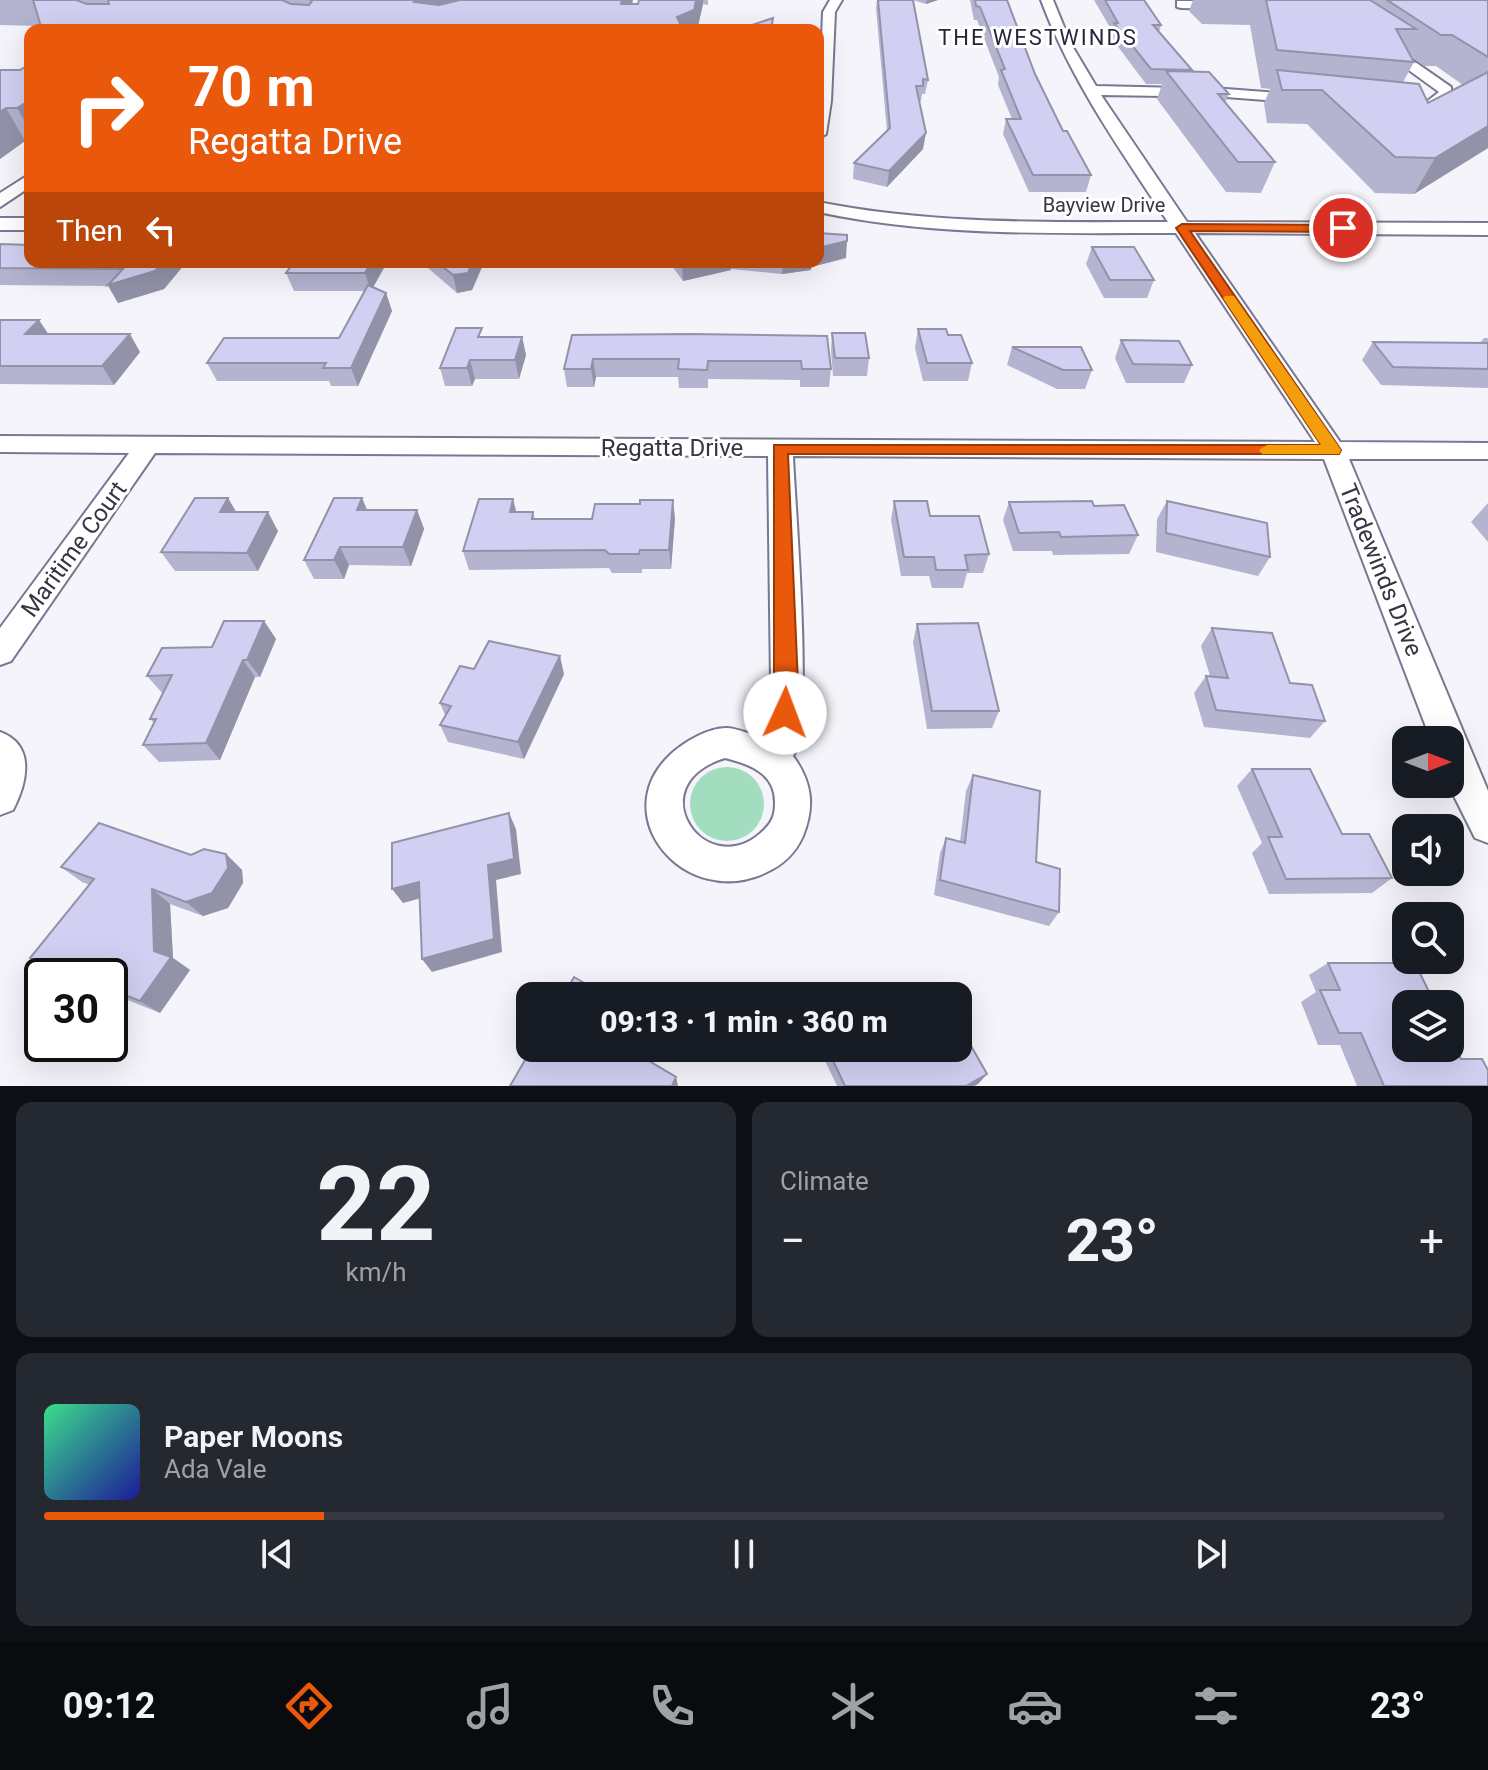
<!DOCTYPE html>
<html lang="en">
<head>
<meta charset="utf-8">
<style>
  body { margin:0; font-family:Roboto,sans-serif; background:#242831; color:#f1f3f6; height:100vh; display:flex; flex-direction:column; font-size:30px; white-space:nowrap }
  * { box-sizing:border-box; margin:0 }
  p { font-size:26px; color:#9ea1a6 }
  .icon { flex:none; width:44px; height:44px; fill:none; stroke:currentColor; stroke-width:2; stroke-linecap:round; stroke-linejoin:round }
  .map { position:relative; height:1086px; overflow:hidden }
  .sheet { display:flex; flex-direction:column; gap:16px; padding:16px; background:#0d0f14; flex:1 }
  .sheet>* { flex:none }
  .hud { position:absolute; left:24px; top:24px; width:800px; height:244px; border-radius:16px; box-shadow:0 8px 32px #0002; background:#ea580c; color:#fff; overflow:hidden }
  .needle { width:52px; rotate:90deg }
  .buttons { position:absolute; left:1392px; top:726px; display:grid; gap:16px }
  .buttons a { display:grid; place-items:center; width:72px; height:72px; border-radius:16px; background:#171b24; box-shadow:0 8px 32px #0002; font-size:40px }
  .speed { position:absolute; left:24px; top:958px; display:flex; gap:16px; font-size:40px; font-weight:700; text-align:center }
  .speed>* { display:grid; place-content:center; width:104px; height:104px; border-radius:50%; background:#171b24; box-shadow:0 8px 32px #0002; line-height:1 }
  .speed .limit { border:4px solid #111; border-radius:12px; background:#fff; color:#111 }
  .pin { position:absolute; display:grid; place-items:center; width:68px; height:68px; color:#fff; margin:-34px; border:4px solid #fff; border-radius:50%; box-shadow:0 2px 8px #0007 }
  .me { position:absolute; width:88px; margin:-44px; rotate:2deg; stroke-linejoin:round; filter:drop-shadow(0 0 6px #0008) }
  .turn { display:flex; align-items:center; gap:28px; height:168px; padding:0 32px; font-size:36px }
  .turn .icon { width:104px; height:104px; stroke-width:2.5 }
  .turn b { display:block; font-size:56px; line-height:68px }
  .then { display:flex; align-items:center; height:76px; padding:0 32px; background:#0003; gap:16px; font-size:30px }
  .big { font-size:60px; font-weight:800; line-height:1.1 }
  .sheet .widget { flex:1; display:flex; flex-direction:column; justify-content:center; gap:12px; min-width:0; padding:0 28px; border-radius:16px; background:#242831 }
  .sheet .dial { align-items:center; gap:0 }
  .dial b { font-size:104px; line-height:1 }
  .song { display:flex; align-items:center; gap:24px }
  .cover { width:96px; height:96px; border-radius:12px; background:linear-gradient(135deg,hsl(150 70% 55%),hsl(240 70% 35%)) }
  .played { height:8px; border-radius:4px; background:linear-gradient(90deg,#ea580c 20%,#363941 20%) }
  .keys { display:flex; justify-content:space-around; direction:ltr }
  .heat { display:flex; justify-content:space-between; align-items:center; font-size:44px; direction:ltr }
  .sheet .tiles { flex:1; display:grid; gap:16px; grid-template-columns:1fr 1fr }
  .widget:last-child { grid-column:span 2 }
  .trip { position:absolute; left:516px; top:982px; width:456px; height:80px; border-radius:16px; background:#171b24; box-shadow:0 8px 32px #0002; font-weight:800; line-height:80px; text-align:center }
  .dock { display:flex; height:128px; justify-content:space-around; align-items:center; background:#090b0e; color:#9ea1a6 }
  .dock .icon { width:56px; height:56px }
  .dock .on { color:#ea580c }
  .dock b { font-size:36px; color:#f1f3f6 }
  .map>svg:first-child { display:block }
  .green { fill:#a3ddbf }
  .lines { fill:none; stroke-linecap:round; stroke-linejoin:round }
  .street-casing { stroke:#797892; stroke-width:4 }
  .street { fill:#fff; fill-rule:evenodd }
  .wall { fill:#b4b3d0; fill-rule:evenodd }
  .shaded-wall { fill:#9292a9 }
  .building { fill:#d1d0f2; stroke:#9292a9; stroke-width:2 }
  .route { fill:#ea580c; stroke:#983908; stroke-width:2 }
  .slow { fill:#f59e0b }
  .labels { text-anchor:middle; stroke-width:6; stroke-linejoin:round; paint-order:stroke }
  .far-street-label { font-size:20px; fill:#363541; stroke:#fff }
  .far-neighbourhood-label { font-size:22px; letter-spacing:2px; fill:#28263c; stroke:#fff }
  .street-label { font-size:24px; fill:#363541; stroke:#fff }
</style>
</head>
<body>
<div class="map">
<svg width="1488" height="1086" viewBox="0 0 1488 1086">
  <rect width="100%" height="100%" fill="#f4f4fa"/>
  <circle class="green" cx="727" cy="804" r="37"/>
  <g class="lines">
    <g class="street-casing">
      <g id="street">
        <polygon points="830,0 842,0 835,12 831,101 826,134 818,139 823,12"/>
        <path d="M1041,0H1053L1071,44L1096,86L1226,89L1303,95L1310,99L1303,103L1226,97L1101,95L1187,222L1488,223V235L1195,233L1340,442L1488,443V459H1349L1488,791V843L1475,838L1448,784L1450,740H1431L1324,459L793,456C795,507 814,725 793,756C812,782 815,806 803,836C795,854 783,865 765,873C684,910 605,815 671,754C684,742 708,728 726,728C739,728 754,737 766,737L771,684L768,456L155,453L11,661L0,665V628L129,453L0,452V436L1315,442L1176,233C1055,233 936,237 818,212V202C934,225 1050,222 1168,222C1121,151 1071,81 1041,0ZM725,758C749,764 775,773 775,802C775,814 773,821 765,829C709,887 635,786 725,758Z"/>
        <polygon points="1312,0 1326,0 1451,87 1451,99 1431,111 1407,113 1407,107 1425,103 1439,92"/>
        <polygon points="1177,1 1227,1 1233,5 1227,9 1181,8 1177,7"/>
        <polygon points="30,174 30,187 0,207 0,193"/>
        <rect x="0" y="218" width="30" height="12"/>
        <path d="M0,732C36,745 27,783 13,810L0,815Z"/>
      </g>
    </g>
    <use href="#street" class="street"/>
  </g>
  <g class="wall">
    <polygon points="0,0 633,0 632,4 638,4 639,0 708,0 708,5 703,4 697,30 42,30 40,26 0,25"/>
    <polygon points="877,0 938,0 926,4 913,0 928,80 925,94 922,94 921,101 919,101 923,149 887,187 853,179 854,163 887,131 876,8"/>
    <polygon points="970,0 1007,0 1035,74 1063,131 1091,175 1086,192 1029,192 1003,134 1006,119 1012,119 998,85 999,77 977,20 974,20"/>
    <polygon points="1094,0 1144,0 1161,25 1159,32 1192,70 1191,72 1229,94 1225,103 1275,162 1261,193 1226,192 1157,99 1162,84 1146,84 1110,36 1112,31"/>
    <path d="M1193,0H1488V148L1414,194L1375,193L1307,124L1267,123L1264,103L1270,89L1261,88L1250,25L1202,24L1189,11ZM1411,56L1424,66H1436L1463,85L1428,103L1403,82L1414,62Z"/>
    <polygon points="30,64 30,141 25,141 0,159 0,70 20,70"/>
    <polygon points="0,244 30,262 182,262 184,265 164,289 118,303 108,286 0,285"/>
    <polygon points="1092,247 1154,280 1147,298 1104,298 1086,264"/>
    <polygon points="846,258 811,267 811,270 782,274 731,269 731,270 683,281 669,262 818,262"/>
    <polygon points="294,262 383,262 385,266 373,287 386,293 392,311 358,386 331,386 329,381 217,381 207,363 339,338 365,291 294,291 286,273"/>
    <polygon points="426,262 480,262 482,267 472,290 457,293 428,268"/>
    <polygon points="0,320 48,334 140,352 114,385 0,384"/>
    <polygon points="918,329 948,335 972,363 968,381 923,381 915,348"/>
    <polygon points="832,333 869,358 867,376 833,376 831,351"/>
    <polygon points="572,335 827,336 831,369 829,387 800,387 800,380 708,379 708,388 679,388 678,377 596,377 594,387 567,387 564,369"/>
    <polygon points="484,337 522,337 526,355 519,379 475,379 472,386 445,386 440,368"/>
    <polygon points="1484,338 1488,338 1488,388 1381,385 1362,360 1373,342 1480,343"/>
    <polygon points="1121,340 1192,365 1184,383 1126,383 1115,358"/>
    <polygon points="1012,347 1092,370 1085,389 1057,389 1007,365"/>
    <polygon points="228,498 236,512 278,531 258,571 175,571 161,552"/>
    <polygon points="362,498 367,510 417,510 424,529 411,566 349,565 344,579 314,579 304,560"/>
    <polygon points="894,501 989,554 983,573 967,573 963,588 932,588 929,576 901,576 891,520"/>
    <polygon points="1167,501 1270,557 1258,576 1156,552 1157,519"/>
    <polygon points="1009,502 1094,506 1138,535 1129,554 1053,555 1052,551 1013,551 1003,520"/>
    <polygon points="1488,503 1488,542 1471,522"/>
    <polygon points="517,512 533,512 535,519 675,518 671,569 642,569 642,573 612,573 609,568 469,570 463,551"/>
    <polygon points="264,621 276,639 260,677 255,677 220,760 159,762 143,745 154,723 150,719 163,694 147,676 212,647"/>
    <polygon points="917,624 999,711 992,728 927,729 913,642"/>
    <polygon points="1212,628 1290,683 1325,721 1310,738 1204,727 1194,693 1206,676 1210,676 1201,646"/>
    <polygon points="474,669 564,674 524,759 448,742 440,725 445,715 440,703"/>
    <polygon points="1252,769 1342,834 1392,878 1372,893 1269,894 1252,853 1262,843 1237,786"/>
    <polygon points="973,775 1036,862 1059,912 1049,926 934,895 940,853 946,838 960,842 966,791"/>
    <polygon points="226,854 242,870 243,883 228,908 203,916 170,904 173,958 190,970 160,1013 110,993 110,976 67,976 54,971 30,958 90,885 82,882 61,867 191,855"/>
    <polygon points="1328,963 1461,1059 1488,1086 1357,1086 1340,1045 1318,1045 1301,1002 1316,992 1309,975"/>
    <polygon points="819,1048 958,1048 987,1074 978,1084 974,1086 837,1086"/>
  </g>
  <g class="shaded-wall">
    <polygon points="416,0 494,0 421,30 414,2"/>
    <polygon points="622,0 633,0 624,30 621,4"/>
    <polygon points="696,0 703,0 703,4 697,30 678,30 677,17"/>
    <polygon points="927,0 938,0 926,4"/>
    <polygon points="30,100 30,130 17,108"/>
    <polygon points="6,108 25,141 0,159 0,112"/>
    <polygon points="1488,126 1488,148 1414,194 1435,158"/>
    <polygon points="926,133 923,149 887,187 889,171"/>
    <polygon points="847,241 846,258 811,267 811,262 818,262 818,248"/>
    <polygon points="163,262 182,262 184,265 164,289 118,303 108,285"/>
    <polygon points="369,262 383,262 385,266 371,291 365,273"/>
    <polygon points="472,262 480,262 482,267 472,290 457,293 453,275"/>
    <polygon points="690,262 731,262 731,270 683,281 682,264"/>
    <polygon points="783,262 811,262 811,270 782,274"/>
    <polygon points="386,293 392,311 358,386 351,368"/>
    <polygon points="39,320 51,338 25,334"/>
    <polygon points="130,334 140,352 114,385 102,366"/>
    <polygon points="522,337 526,355 519,379 515,360"/>
    <polygon points="593,359 596,377 594,387 591,369"/>
    <polygon points="470,360 475,379 472,386 467,368"/>
    <polygon points="228,498 239,517 220,512"/>
    <polygon points="362,498 370,517 357,510"/>
    <polygon points="513,499 518,518 510,512"/>
    <polygon points="673,500 675,518 671,569 669,550"/>
    <polygon points="417,510 424,529 411,566 403,547"/>
    <polygon points="268,512 278,531 258,571 247,553"/>
    <polygon points="340,547 349,565 344,579 334,560"/>
    <polygon points="264,621 276,639 260,677 247,660"/>
    <polygon points="560,656 564,674 524,759 518,742"/>
    <polygon points="243,660 255,677 220,760 206,743"/>
    <polygon points="509,813 516,829 521,874 496,880 502,952 432,972 422,959 488,865"/>
    <polygon points="226,854 242,870 243,883 228,908 203,916 186,902"/>
    <polygon points="419,882 429,896 403,903 392,889"/>
    <polygon points="152,889 170,904 173,958 190,970 160,1013 140,1001 154,951"/>
    <polygon points="987,1074 978,1084 974,1086 966,1086"/>
    <polygon points="676,1077 678,1086 672,1086"/>
  </g>
  <g class="building">
    <polygon points="33,0 76,0 87,4 109,4 108,0 282,0 291,4 309,5 312,1 310,0 416,0 414,2 439,5 460,0 622,0 621,4 638,4 639,0 696,0 694,10 677,17 683,30 42,30"/>
    <polygon points="878,0 913,0 928,80 923,79 923,86 916,86 926,133 889,171 854,163 890,128"/>
    <polygon points="975,0 1007,0 1035,74 1063,131 1067,131 1091,175 1033,175 1006,119 1021,119 1001,70 1005,69 980,7 976,6"/>
    <polygon points="1105,0 1144,0 1161,25 1153,25 1192,70 1151,69 1114,23 1118,23"/>
    <polygon points="1266,0 1370,0 1416,29 1396,29 1414,62 1277,50"/>
    <polygon points="1387,0 1488,0 1488,57 1452,35 1441,35"/>
    <polygon points="773,18 771,30 737,30"/>
    <polygon points="30,64 30,100 17,108 6,108 0,112 0,70 20,70"/>
    <polygon points="1277,70 1419,84 1428,103 1488,72 1488,126 1435,158 1395,157 1322,90 1282,90"/>
    <polygon points="1166,71 1209,72 1229,94 1218,94 1275,162 1238,162"/>
    <polygon points="818,233 847,235 847,241 818,248"/>
    <polygon points="0,244 30,245 30,262 163,262 155,271 108,285 123,269 0,268"/>
    <polygon points="1092,247 1134,247 1154,280 1110,280"/>
    <polygon points="294,262 371,262 365,273 286,273"/>
    <polygon points="437,262 472,262 468,273 453,275"/>
    <polygon points="368,285 386,293 351,368 323,368 326,363 207,363 224,338 339,338"/>
    <polygon points="0,320 39,320 25,334 130,334 102,366 0,366"/>
    <polygon points="456,328 482,328 478,337 522,337 515,360 470,360 467,368 440,368"/>
    <polygon points="918,329 946,329 948,335 961,335 972,363 927,363"/>
    <polygon points="832,333 865,333 869,358 835,358"/>
    <polygon points="690,334 827,336 831,369 802,369 801,361 708,361 707,370 678,369 679,359 593,359 591,369 564,369 572,335"/>
    <polygon points="1121,340 1179,341 1192,365 1133,364"/>
    <polygon points="1373,342 1488,343 1488,369 1393,367"/>
    <polygon points="1012,347 1081,347 1092,370 1063,370"/>
    <polygon points="195,498 228,498 220,512 268,512 247,553 161,552"/>
    <polygon points="334,498 362,498 357,510 417,510 403,547 340,547 334,560 304,560"/>
    <polygon points="479,499 513,499 510,512 533,512 532,519 592,519 595,504 640,504 640,500 673,500 669,550 640,550 639,554 609,554 605,550 463,551"/>
    <polygon points="894,501 927,501 930,516 979,516 989,554 965,555 968,570 936,570 934,557 904,557"/>
    <polygon points="1092,501 1094,506 1124,505 1138,535 1061,537 1059,532 1019,533 1009,502"/>
    <polygon points="1167,501 1267,523 1270,557 1166,533"/>
    <polygon points="224,621 264,621 247,660 243,660 206,743 143,745 156,719 150,719 172,675 147,676 162,648 212,647"/>
    <polygon points="978,623 999,711 932,711 917,624"/>
    <polygon points="1212,628 1272,633 1290,683 1312,685 1325,721 1216,710 1206,676 1228,678"/>
    <polygon points="489,641 560,656 518,742 440,725 451,706 440,703 460,666 474,669"/>
    <polygon points="1252,769 1310,769 1342,834 1369,834 1392,878 1286,879 1268,837 1282,837"/>
    <polygon points="973,775 1040,791 1036,862 1060,869 1059,912 940,880 946,838 965,843"/>
    <polygon points="509,813 514,859 488,865 494,939 422,959 419,882 392,889 392,843"/>
    <polygon points="99,823 191,855 204,849 226,854 228,868 212,893 186,902 152,889 154,951 171,957 140,1001 110,989 110,976 77,976 30,958 94,879 61,867"/>
    <polygon points="1328,963 1415,963 1435,1004 1406,1004 1406,1048 1450,1048 1450,1036 1461,1059 1482,1059 1488,1070 1488,1086 1384,1086 1361,1033 1339,1033 1320,990 1340,990"/>
    <polygon points="574,977 607,996 563,996"/>
    <polygon points="936,984 942,996 913,996"/>
    <polygon points="856,990 859,996 844,996"/>
    <polygon points="958,1023 987,1074 966,1086 845,1086 827,1048 958,1048"/>
    <polygon points="532,1048 627,1048 676,1077 672,1086 510,1086"/>
  </g>
  <polygon class="route" points="1182,224 1343,225 1349,228 1343,232 1190,231 1339,447 1341,450 1339,454 788,454 798,684 793,720 785,723 778,720 774,713 774,445 1321,445 1176,228"/>
  <polygon class="slow" points="1225,296 1234,296 1339,447 1341,450 1339,454 1262,454 1259,450 1267,445 1321,445 1223,298"/>
  <g class="labels">
    <g class="far-street-label">
      <text x="1104" y="212">Bayview Drive</text>
    </g>
    <g class="far-neighbourhood-label">
      <text x="1038" y="45">THE WESTWINDS</text>
    </g>
    <g class="street-label">
      <text x="672" y="456">Regatta Drive</text>
      <text transform="translate(74 549) rotate(-54)" y="8">Maritime Court</text>
      <text transform="translate(1381 570) rotate(68)" y="8">Tradewinds Drive</text>
    </g>
  </g>
</svg>
<div class="buttons">
<a><svg class="needle" viewBox="-14 -14 28 28"><path d="M0-13l5 13h-10z" fill="#e53935"/><path d="M0 13l5-13h-10z" fill="#9ea1a6"/></svg></a>
<a><svg class="icon" aria-label="sound" viewBox="0 0 24 24"><path d="M4 9h4l5-4v14l-5-4H4zM17 9q2 3 0 6"/></svg></a>
<a><svg class="icon" aria-label="search" viewBox="0 0 24 24"><circle cx="10" cy="10" r="6"/><path d="M15 15l6 6"/></svg></a>
<a><svg class="icon" aria-label="layers" viewBox="0 0 24 24"><path d="M12 4l9 5-9 5-9-5zM3 14l9 5 9-5"/></svg></a>
</div>
<div class="speed"><div class="limit">30</div></div>
<div class="pin" style="left:1343px;top:228px;background:#d93025"><svg class="icon" aria-label="arrive" viewBox="0 0 24 24"><path d="M6 21V4h12l-3 4 3 4H6"/></svg></div>
<svg class="me" style="left:785px;top:713px" viewBox="-20 -20 40 40"><circle r="19" fill="#fff"/><path d="M0-13L10 11 0 6-10 11z" fill="#ea580c"/></svg>
<div class="trip">09:13 · 1 min · 360 m</div>
<div class="hud">
<div class="turn"><svg class="icon" aria-label="right" viewBox="0 0 24 24"><path d="M7 20v-9h11M14 6l5 5-5 5"/></svg><div><b>70 m</b>Regatta Drive</div></div>
<div class="then">Then<svg class="icon" aria-label="left" viewBox="0 0 24 24"><path d="M17 20v-9H6M10 6l-5 5 5 5"/></svg></div>
</div>
</div>
<section class="sheet">
<div class="tiles">
<div class="widget dial"><b>22</b><p>km/h</p></div>
<div class="widget"><p>Climate</p>
<div class="heat"><a>−</a><b class="big">23°</b><a>+</a></div>
</div>
<div class="widget">
<div class="song"><i class="cover"></i><div><b>Paper Moons</b><p>Ada Vale</p></div></div>
<div class="played"></div>
<div class="keys"><svg class="icon" aria-label="previous" viewBox="0 0 24 24"><path d="M18 5L8 12l10 7zM5 5v14"/></svg><svg class="icon" aria-label="pause" viewBox="0 0 24 24"><path d="M8 5v14M16 5v14"/></svg><svg class="icon" aria-label="next" viewBox="0 0 24 24"><path d="M6 5l10 7-10 7zM19 5v14"/></svg></div>
</div>
</div>
</section>
<nav class="dock">
<b>09:12</b>
<svg class="icon on" aria-label="directions" viewBox="0 0 24 24"><path d="M12 3l9 9-9 9-9-9zM9 14v-3h6M13 9l2 2-2 2"/></svg>
<svg class="icon" aria-label="music" viewBox="0 0 24 24"><path d="M9 18V5l10-2v13"/><circle cx="6" cy="18" r="3"/><circle cx="16" cy="16" r="3"/></svg>
<svg class="icon" aria-label="phone" viewBox="0 0 24 24"><path d="M5 4h4l2 5-3 2q2 4 5 5l2-3 5 2v4C11 20 4 13 5 4z"/></svg>
<svg class="icon" aria-label="climate" viewBox="0 0 24 24"><path d="M12 3v18M4 7l16 10M4 17L20 7"/></svg>
<svg class="icon" aria-label="car" viewBox="0 0 24 24"><path d="M5 17H2v-5l4-1 3-4h7l3 4 3 1v5h-3M9 17h6M6 11h13"/><circle cx="7" cy="17" r="2"/><circle cx="17" cy="17" r="2"/></svg>
<svg class="icon" aria-label="filters" viewBox="0 0 24 24"><path d="M4 7h16M4 17h16"/><circle cx="9" cy="7" r="2"/><circle cx="15" cy="17" r="2"/></svg>
<b>23°</b>
</nav>
</body>
</html>
